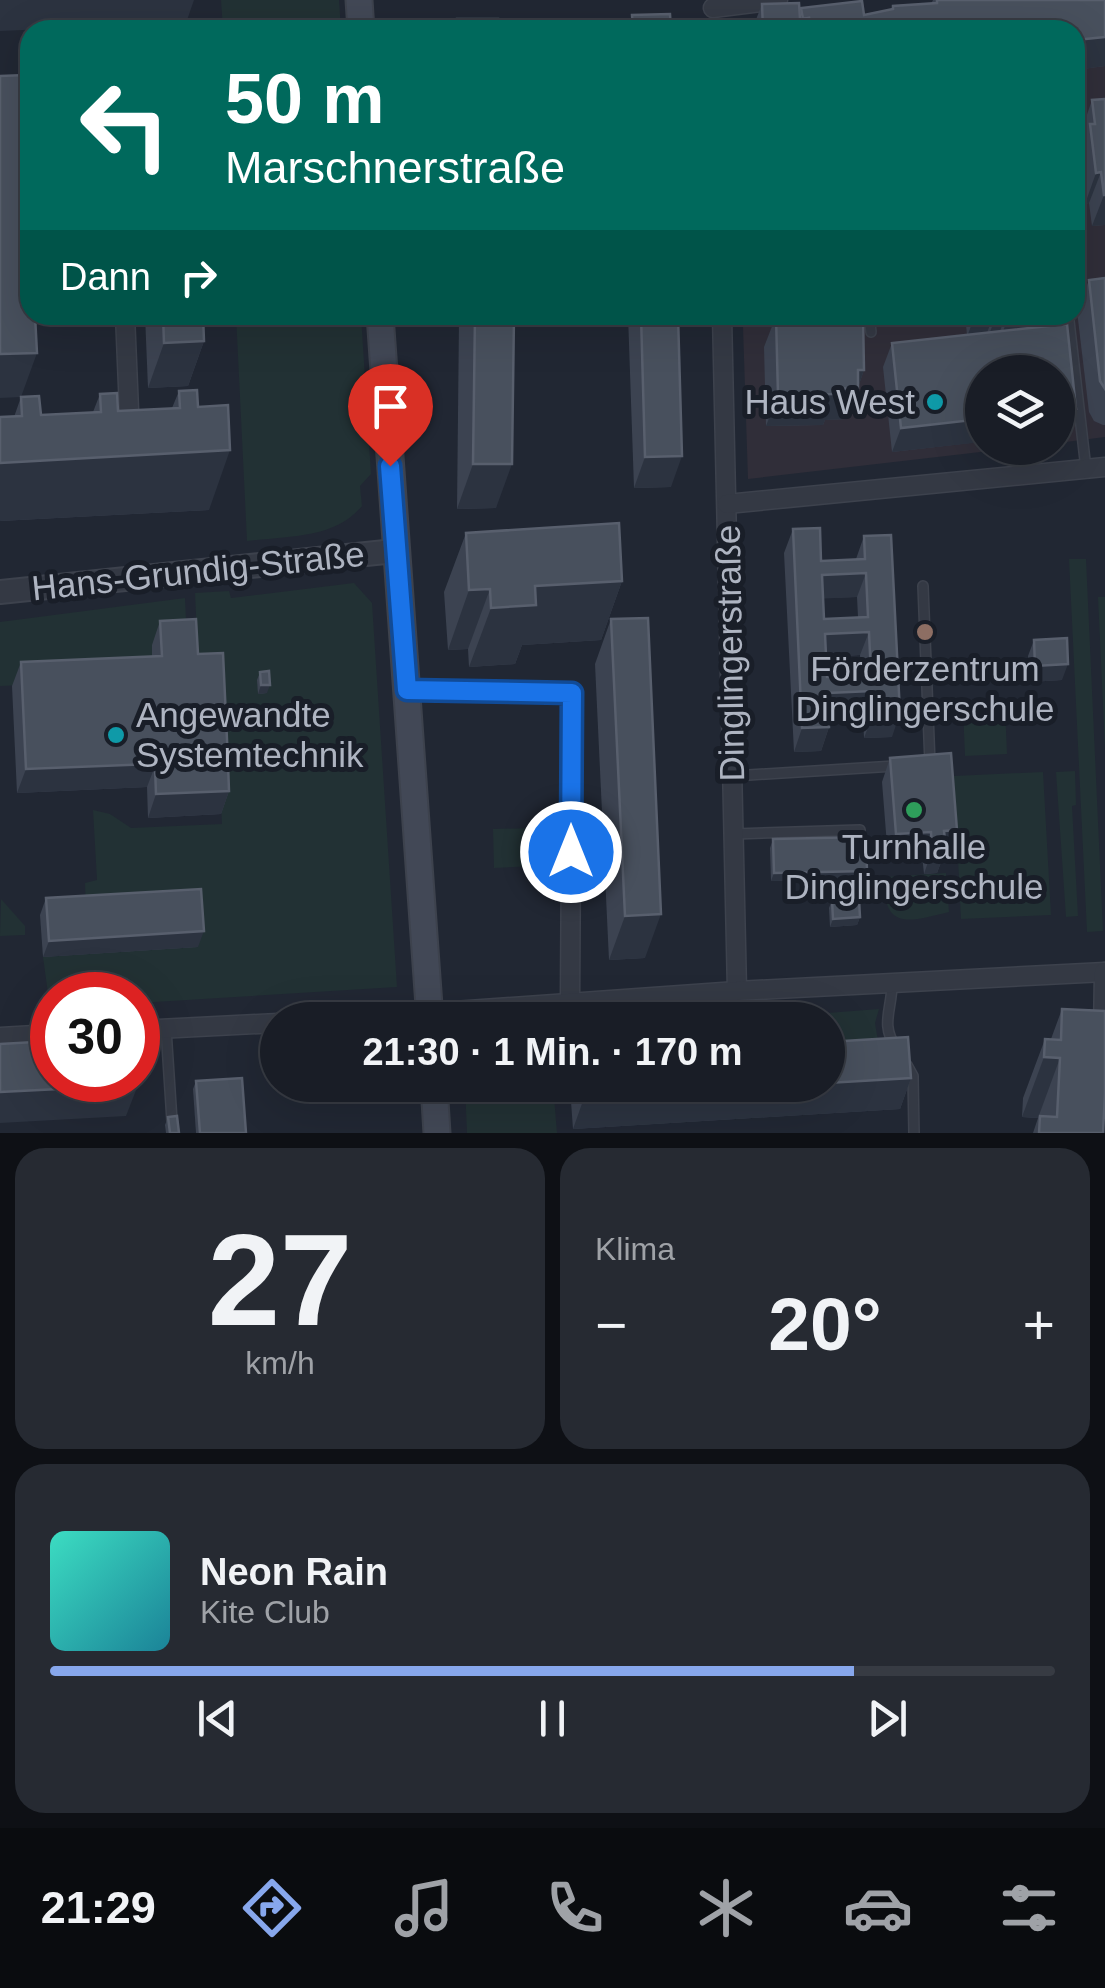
<!DOCTYPE html>
<html lang="de">
<head>
<meta charset="utf-8">
<style>
  body { margin:0; font-family:Helvetica,sans-serif; background:#262a32; color:#f1f3f6; height:100vh; display:flex; flex-direction:column; font-size:38px; white-space:nowrap }
  * { box-sizing:border-box; margin:0 }
  p { font-size:32px; color:#9fa2a7 }
  .icon { flex:none; width:55px; height:55px; fill:none; stroke:currentColor; stroke-width:2; stroke-linecap:round; stroke-linejoin:round }
  .map { position:relative; height:1133px; overflow:hidden }
  .drawer { display:flex; flex-direction:column; gap:15px; padding:15px; background:#0e1015; flex:1 }
  .drawer>* { flex:none }
  .banner { position:absolute; left:20px; top:20px; width:1065px; height:305px; border-radius:30px; box-shadow:0 10px 40px #0002,0 0 0 2px #373b43; background:#00695c; color:#fff; overflow:hidden }
  .buttons { position:absolute; left:965px; top:355px; display:grid; gap:20px }
  .buttons a { display:grid; place-items:center; width:110px; height:110px; border-radius:50%; background:#191d26; box-shadow:0 10px 40px #0002,0 0 0 2px #373b43; font-size:50px }
  .speed { position:absolute; left:30px; top:972px; display:flex; gap:20px; font-size:50px; font-weight:700; text-align:center }
  .speed>* { display:grid; place-content:center; width:130px; height:130px; border-radius:50%; background:#191d26; box-shadow:0 10px 40px #0002,0 0 0 2px #373b43; line-height:1 }
  .speed .limit { border:15px solid #d22; background:#fff; color:#111 }
  .pin { position:absolute; display:grid; place-items:center; width:85px; height:85px; color:#fff; margin:-102px -42px; border-radius:50% 50% 50% 0; rotate:-45deg; box-shadow:0 0 10px #0007 }
  .pin .icon { rotate:45deg }
  .me { position:absolute; width:110px; margin:-55px; rotate:0deg; stroke-linejoin:round; filter:drop-shadow(0 0 8px #0008) }
  .turn { display:flex; align-items:center; gap:35px; height:210px; padding:0 40px; font-size:45px }
  .turn .icon { width:130px; height:130px; stroke-width:2.5 }
  .turn b { display:block; font-size:70px; line-height:85px }
  .then { display:flex; align-items:center; height:95px; padding:0 40px; background:#0003; gap:20px; font-size:38px }
  .big { font-size:75px; font-weight:600; line-height:1.1 }
  .drawer .tile { flex:1; display:flex; flex-direction:column; justify-content:center; gap:15px; min-width:0; padding:0 35px; border-radius:30px; background:#262a32 }
  .drawer .dial { align-items:center; gap:0 }
  .dial b { font-size:130px; line-height:1 }
  .song { display:flex; align-items:center; gap:30px }
  .cover { width:120px; height:120px; border-radius:15px; background:linear-gradient(135deg,hsl(170 70% 55%),hsl(190 70% 35%)) }
  .played { height:10px; border-radius:5px; background:linear-gradient(90deg,#87a7ec 80%,#373b43 80%) }
  .keys { display:flex; justify-content:space-around; direction:ltr }
  .heat { display:flex; justify-content:space-between; align-items:center; font-size:55px; direction:ltr }
  .drawer .tiles { flex:1; display:grid; gap:15px; grid-template-columns:1fr 1fr }
  .tile:last-child { grid-column:span 2 }
  .trip { position:absolute; left:260px; top:1002px; width:585px; height:100px; border-radius:50px; background:#191d26; box-shadow:0 10px 40px #0002,0 0 0 2px #373b43; font-weight:600; line-height:100px; text-align:center }
  .dock { display:flex; height:160px; justify-content:space-around; align-items:center; background:#0a0c0f; color:#9fa2a7 }
  .dock .icon { width:70px; height:70px }
  .dock .selected { color:#87a7ec }
  .dock b { font-size:45px; color:#f1f3f6 }
  .map>svg:first-child { display:block }
  .medical { fill:#302e39 }
  .green { fill:#223134 }
  .lines { fill:none; stroke-linecap:round; stroke-linejoin:round }
  .service-casing { stroke:#3d424d; stroke-width:12 }
  .minor-casing { stroke:#3d424d; stroke-width:21 }
  .tertiary-casing { stroke:#3d424d; stroke-width:26 }
  .secondary-casing { stroke:#3d424d; stroke-width:29 }
  .service { stroke:#343944; stroke-width:9 }
  .minor { stroke:#343944; stroke-width:18 }
  .tertiary { stroke:#343944; stroke-width:22 }
  .secondary { stroke:#424856; stroke-width:25 }
  .wall { fill:#3c4351; fill-rule:evenodd }
  .shaded-wall { fill:#2c3340 }
  .building { fill:#48505d; stroke:#585f6d; stroke-width:2.5; fill-rule:evenodd }
  .route-casing { stroke:#114b97; stroke-width:25 }
  .route { stroke:#1a73e8; stroke-width:18 }
  .culture-dot { fill:#0f9aa8; stroke:#191e28; stroke-width:4 }
  .education-dot { fill:#8d6e63; stroke:#191e28; stroke-width:4 }
  .leisure-dot { fill:#2e9e5b; stroke:#191e28; stroke-width:4 }
  .labels { text-anchor:middle; stroke-width:10; stroke-linejoin:round; paint-order:stroke }
  .poi-label { font-size:35px; fill:#aeb4c1; stroke:#191e28 }
  .street-label { font-size:35px; fill:#aeb4c1; stroke:#191e28 }
</style>
</head>
<body>
<div class="map">
<svg width="1105" height="1133" viewBox="0 0 1105 1133">
  <rect width="100%" height="100%" fill="#212733"/>
  <polygon class="medical" points="1001,0 1105,0 1105,437 1058,443 1058,372 982,372 982,448 1015,448 748,479 743,327 753,327 752,315 1075,315 1075,30 743,29"/>
  <g class="green">
    <polygon points="221,0 339,0 341,30 223,30"/>
    <path d="M236,315H361L371,474L360,486L362,506C335,539 287,536 247,541Z"/>
    <polygon points="1069,559 1086,559 1103,931 1087,932"/>
    <polygon points="354,583 372,603 397,987 138,1003 138,995 52,995 50,1008 43,957 198,946 86,912 85,883 97,880 93,810 110,814 131,828 222,824 220,784 199,678 195,593 229,591 231,598"/>
    <polygon points="1098,597 1105,597 1105,749"/>
    <polygon points="185,598 187,643 153,680 0,686 0,622"/>
    <polygon points="1005,707 1007,754 965,756 963,709"/>
    <polygon points="1075,771 1076,805 1072,806 1078,916 1066,917 1056,772"/>
    <polygon points="1043,772 1051,915 961,919 954,776"/>
    <polygon points="534,828 536,866 494,868 493,829"/>
    <path d="M946,873L949,912C908,922 883,931 884,877Z"/>
    <polygon points="1,899 25,926 25,935 0,936"/>
    <polygon points="879,1009 875,1023 878,1041 828,1056 828,1020 735,1020"/>
    <polygon points="465,1085 553,1085 557,1133 467,1133"/>
  </g>
  <g class="lines">
    <g class="service-casing">
      <g id="service">
        <polyline points="869,315 871,332"/>
        <polyline points="1051,323 1069,321 1086,469"/>
        <polyline points="923,586 930,764"/>
        <polyline points="733,776 895,766"/>
        <polyline points="734,834 860,830"/>
        <path d="M892,984C892,1009 880,1025 896,1047"/>
        <polyline points="166,1029 172,1121"/>
        <polyline points="907,1065 913,1076 914,1133"/>
      </g>
    </g>
    <g class="minor-casing">
      <g id="minor">
        <polyline points="713,8 778,0"/>
        <polyline points="0,95 30,93"/>
        <polyline points="125,315 130,434"/>
        <polyline points="722,315 737,991"/>
        <polyline points="727,504 1105,467"/>
        <polyline points="407,689 572,693 570,1002"/>
        <polyline points="328,1020 737,991 1105,972"/>
        <polyline points="138,1030 278,1023"/>
        <polyline points="1103,1033 1104,972"/>
        <polyline points="0,1037 52,1034"/>
      </g>
    </g>
    <g class="tertiary-casing">
      <polyline id="tertiary" points="0,592 395,551"/>
    </g>
    <g class="secondary-casing">
      <g id="secondary">
        <polyline points="359,0 361,30"/>
        <polyline points="380,315 430,1020"/>
        <polyline points="434,1085 437,1133"/>
      </g>
    </g>
    <use href="#service" class="service"/>
    <use href="#minor" class="minor"/>
    <use href="#tertiary" class="tertiary"/>
    <use href="#secondary" class="secondary"/>
  </g>
  <g class="wall">
    <polygon points="933,0 1105,0 1105,66 1075,70 1075,30 752,30 762,4 800,13 801,8 864,15 891,9 893,6 931,4"/>
    <polygon points="632,15 671,30 627,30"/>
    <polygon points="1105,99 1105,225 1092,226 1089,203 1085,204 1079,156 1083,146 1081,132 1092,100"/>
    <polygon points="1105,278 1105,425 1103,425 1094,421 1089,412 1077,311 1089,280"/>
    <polygon points="145,315 203,315 204,341 188,386 148,388"/>
    <polygon points="460,315 514,315 496,508 457,509 459,319"/>
    <polygon points="628,315 678,315 671,487 634,488"/>
    <polygon points="778,315 863,315 864,370 847,419 825,420 823,425 766,426 764,347 776,316"/>
    <polygon points="965,315 1060,315 1076,409 1067,432 892,452 883,367 892,343 967,335"/>
    <polygon points="179,391 198,407 209,510 0,521 0,417 14,417 21,397 41,415 93,412 100,394 118,411 172,408"/>
    <path d="M793,529L821,561L856,559L864,536L892,737L864,738L863,715L829,716V727L821,751L794,752L784,553ZM857,597L858,617L824,619L823,598ZM860,655L861,676L827,677L826,657Z"/>
    <polygon points="466,533 622,581 601,640 522,645 515,664 469,667 468,649 448,650 444,592"/>
    <polygon points="611,619 645,958 609,960 595,664"/>
    <polygon points="160,621 198,654 228,761 229,791 221,814 148,818 147,787 17,793 12,686 21,662 152,656 152,645"/>
    <polygon points="1034,640 1062,680 1029,682 1028,656"/>
    <polygon points="260,672 267,693 258,694 257,680"/>
    <polygon points="890,758 957,830 948,853 944,854 937,873 924,874 922,855 888,858 882,782"/>
    <polygon points="773,839 864,879 771,881 770,848"/>
    <polygon points="46,898 198,947 43,957 40,915"/>
    <polygon points="832,900 860,917 857,925 830,927 829,908"/>
    <polygon points="1062,1009 1103,1133 1033,1133 1038,1118 1022,1117 1023,1098 1045,1039 1051,1039"/>
    <polygon points="911,1078 900,1109 573,1129 570,1088 572,1085 828,1085"/>
    <polygon points="196,1081 246,1133 196,1133 193,1089"/>
    <polygon points="168,1117 179,1133 166,1133 165,1125"/>
  </g>
  <g class="shaded-wall">
    <polygon points="0,0 194,0 186,23 0,31"/>
    <polygon points="1105,37 1105,66 1075,70 1075,40"/>
    <polygon points="1101,172 1089,203 1085,204 1096,173"/>
    <polygon points="1104,195 1105,195 1105,225 1092,226"/>
    <polygon points="975,315 994,315 986,335 967,337"/>
    <polygon points="996,315 1006,315 997,339 987,341"/>
    <polygon points="1009,315 1047,315 1038,340 998,345"/>
    <polygon points="204,341 188,386 148,388 164,343"/>
    <polygon points="37,353 21,397 0,398 0,354"/>
    <polygon points="858,370 864,370 847,419 825,420 823,425 766,426 778,395 834,389"/>
    <polygon points="1076,409 1067,432 1058,434 1058,411"/>
    <polygon points="982,419 982,442 892,452 901,428"/>
    <polygon points="230,450 209,510 0,521 0,463"/>
    <polygon points="682,456 671,487 634,488 645,457"/>
    <polygon points="473,464 512,464 496,508 457,509"/>
    <polygon points="866,573 857,597 813,599 822,575"/>
    <polygon points="622,581 601,640 522,645 515,664 469,667 491,608 535,586"/>
    <polygon points="490,589 468,649 448,650 469,590"/>
    <polygon points="869,632 860,655 816,657 825,634"/>
    <polygon points="1068,664 1062,680 1029,682 1035,666"/>
    <polygon points="261,685 270,685 267,693 258,694"/>
    <polygon points="872,691 863,715 819,717 828,693"/>
    <polygon points="900,713 892,737 864,738 873,714"/>
    <polygon points="829,727 821,751 794,752 802,728"/>
    <polygon points="228,761 220,784 155,766 147,787 17,793 26,769"/>
    <polygon points="229,791 221,814 148,818 156,794"/>
    <polygon points="957,830 948,853 944,854 937,873 924,874 932,850 944,831"/>
    <polygon points="931,832 922,855 888,858 896,834"/>
    <polygon points="867,871 864,879 771,881 774,873"/>
    <polygon points="661,914 645,958 609,960 625,916"/>
    <polygon points="860,917 857,925 830,927 833,919"/>
    <polygon points="204,931 198,947 43,957 49,941"/>
    <polygon points="1044,1057 1060,1058 1038,1118 1022,1117"/>
    <polygon points="911,1078 900,1109 573,1129 584,1098 797,1085 828,1085 828,1083"/>
    <polygon points="138,1085 126,1116 0,1123 0,1092"/>
  </g>
  <g class="building">
    <polygon points="937,0 1105,0 1105,37 1075,40 1075,30 810,30 809,18 803,19 801,8 862,1 864,15 893,9 893,6 937,3"/>
    <polygon points="799,3 800,19 809,18 810,30 763,30 762,4"/>
    <polygon points="670,14 671,30 633,30 632,15"/>
    <rect x="457" y="19" width="41" height="11"/>
    <polygon points="25,75 30,191 30,315 35,315 37,353 0,354 0,76"/>
    <polygon points="1105,99 1105,195 1104,195 1101,172 1096,173 1090,124 1095,124 1092,100"/>
    <polygon points="1105,278 1105,389 1100,381 1089,280"/>
    <polygon points="163,315 203,315 204,341 164,343"/>
    <polygon points="475,315 514,315 512,464 473,464"/>
    <polygon points="641,315 678,315 682,456 645,457"/>
    <polygon points="863,315 864,370 858,370 858,388 834,389 834,394 778,395 776,316"/>
    <polygon points="1047,315 1060,315 1061,324 1043,326"/>
    <polygon points="1067,324 1076,409 1058,411 1058,372 982,372 982,419 901,428 892,343"/>
    <polygon points="197,390 198,407 228,405 230,450 0,463 0,417 22,416 21,397 39,396 41,415 101,412 100,394 117,393 118,411 180,408 179,391"/>
    <polygon points="619,523 622,581 535,586 536,605 491,608 490,589 469,590 466,533"/>
    <path d="M820,528L821,561L865,559L864,536L891,535L900,713L873,714L872,691L828,693L829,727L802,728L793,529ZM866,573L868,617L824,619L822,575ZM869,632L871,675L827,677L825,634Z"/>
    <polygon points="648,618 661,914 625,916 611,619"/>
    <polygon points="196,619 198,654 223,653 228,761 26,769 21,662 162,656 160,621"/>
    <polygon points="1067,638 1068,664 1035,666 1034,640"/>
    <polygon points="269,671 270,685 261,685 260,672"/>
    <polygon points="951,753 957,830 944,831 946,849 932,850 931,832 896,834 890,758"/>
    <polygon points="228,763 229,791 156,794 155,766"/>
    <polygon points="866,837 867,871 774,873 773,839"/>
    <polygon points="201,889 204,931 49,941 46,898"/>
    <polygon points="859,899 860,917 833,919 832,900"/>
    <polygon points="1062,1009 1105,1011 1105,1093 1103,1133 1039,1133 1040,1116 1057,1117 1060,1058 1044,1057 1045,1039 1061,1040"/>
    <polygon points="908,1037 911,1078 828,1083 828,1042"/>
    <polygon points="52,1041 52,1080 138,1080 138,1085 0,1092 0,1044"/>
    <polygon points="242,1078 246,1133 200,1133 196,1081"/>
    <polygon points="583,1085 797,1085 584,1098"/>
    <polygon points="177,1116 179,1133 170,1133 168,1117"/>
  </g>
  <g class="lines">
    <g class="route-casing">
      <polyline id="route" points="390,466 407,690 572,693 571,852"/>
    </g>
    <use href="#route" class="route"/>
  </g>
  <g class="culture-dot">
    <circle cx="935" cy="402" r="10"/>
    <circle cx="116" cy="735" r="10"/>
  </g>
  <circle class="education-dot" cx="925" cy="632" r="10"/>
  <circle class="leisure-dot" cx="914" cy="810" r="10"/>
  <g class="labels">
    <g class="poi-label">
      <text x="915" y="414" text-anchor="end">Haus West</text>
      <text x="925" y="681">Förderzentrum<tspan x="925" dy="40">Dinglingerschule</tspan></text>
      <text x="136" y="727" text-anchor="start">Angewandte<tspan x="136" dy="40">Systemtechnik</tspan></text>
      <text x="914" y="859">Turnhalle<tspan x="914" dy="40">Dinglingerschule</tspan></text>
    </g>
    <g class="street-label">
      <text transform="translate(198 571) rotate(-6)" y="12">Hans-Grundig-Straße</text>
      <text transform="translate(730 653) rotate(-91)" y="12">Dinglingerstraße</text>
    </g>
  </g>
</svg>
<div class="buttons">
<a><svg class="icon" aria-label="layers" viewBox="0 0 24 24"><path d="M12 4l9 5-9 5-9-5zM3 14l9 5 9-5"/></svg></a>
</div>
<div class="speed"><div class="limit">30</div></div>
<div class="pin" style="left:390px;top:466px;background:#d93025"><svg class="icon" aria-label="arrive" viewBox="0 0 24 24"><path d="M6 21V4h12l-3 4 3 4H6"/></svg></div>
<svg class="me" style="left:571px;top:852px" viewBox="-20 -20 40 40"><circle r="17" fill="#1a73e8" stroke="#fff" stroke-width="3"/><path d="M0-11L8 9 0 5-8 9z" fill="#fff"/></svg>
<div class="trip">21:30 · 1 Min. · 170 m</div>
<div class="banner">
<div class="turn"><svg class="icon" aria-label="left" viewBox="0 0 24 24"><path d="M17 20v-9H6M10 6l-5 5 5 5"/></svg><div><b>50 m</b>Marschnerstraße</div></div>
<div class="then">Dann<svg class="icon" aria-label="right" viewBox="0 0 24 24"><path d="M7 20v-9h11M14 6l5 5-5 5"/></svg></div>
</div>
</div>
<section class="drawer">
<div class="tiles">
<div class="tile dial"><b>27</b><p>km/h</p></div>
<div class="tile"><p>Klima</p>
<div class="heat"><a>−</a><b class="big">20°</b><a>+</a></div>
</div>
<div class="tile">
<div class="song"><i class="cover"></i><div><b>Neon Rain</b><p>Kite Club</p></div></div>
<div class="played"></div>
<div class="keys"><svg class="icon" aria-label="previous" viewBox="0 0 24 24"><path d="M18 5L8 12l10 7zM5 5v14"/></svg><svg class="icon" aria-label="pause" viewBox="0 0 24 24"><path d="M8 5v14M16 5v14"/></svg><svg class="icon" aria-label="next" viewBox="0 0 24 24"><path d="M6 5l10 7-10 7zM19 5v14"/></svg></div>
</div>
</div>
</section>
<nav class="dock">
<b>21:29</b>
<svg class="icon selected" aria-label="directions" viewBox="0 0 24 24"><path d="M12 3l9 9-9 9-9-9zM9 14v-3h6M13 9l2 2-2 2"/></svg>
<svg class="icon" aria-label="music" viewBox="0 0 24 24"><path d="M9 18V5l10-2v13"/><circle cx="6" cy="18" r="3"/><circle cx="16" cy="16" r="3"/></svg>
<svg class="icon" aria-label="phone" viewBox="0 0 24 24"><path d="M5 4h4l2 5-3 2q2 4 5 5l2-3 5 2v4C11 20 4 13 5 4z"/></svg>
<svg class="icon" aria-label="climate" viewBox="0 0 24 24"><path d="M12 3v18M4 7l16 10M4 17L20 7"/></svg>
<svg class="icon" aria-label="car" viewBox="0 0 24 24"><path d="M5 17H2v-5l4-1 3-4h7l3 4 3 1v5h-3M9 17h6M6 11h13"/><circle cx="7" cy="17" r="2"/><circle cx="17" cy="17" r="2"/></svg>
<svg class="icon" aria-label="filters" viewBox="0 0 24 24"><path d="M4 7h16M4 17h16"/><circle cx="9" cy="7" r="2"/><circle cx="15" cy="17" r="2"/></svg>
</nav>
</body>
</html>
